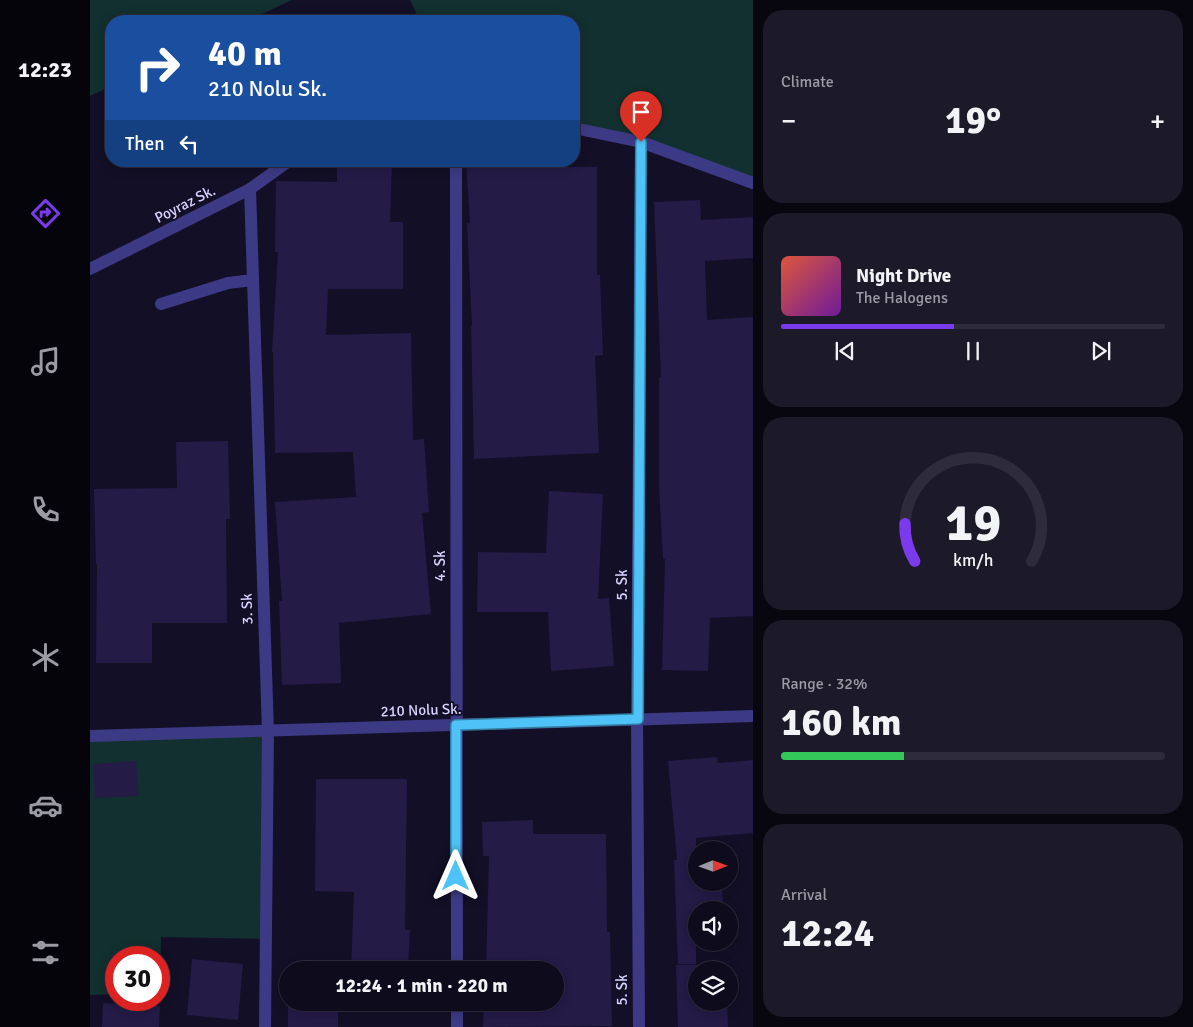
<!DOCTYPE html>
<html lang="en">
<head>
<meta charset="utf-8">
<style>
  body { margin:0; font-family:Signika,sans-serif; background:#1c1929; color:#f1f3f6; height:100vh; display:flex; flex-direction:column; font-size:19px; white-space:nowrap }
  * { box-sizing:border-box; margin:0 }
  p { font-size:16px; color:#9b9ba3 }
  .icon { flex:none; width:28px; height:28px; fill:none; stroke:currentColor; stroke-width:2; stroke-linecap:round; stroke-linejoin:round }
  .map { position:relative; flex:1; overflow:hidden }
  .side { display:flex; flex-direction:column; gap:10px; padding:10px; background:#08060f; width:440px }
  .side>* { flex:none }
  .guide { position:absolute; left:15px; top:15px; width:475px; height:152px; border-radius:20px; box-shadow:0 2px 12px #0003,0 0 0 1px #2e2b3b; background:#1a4fa0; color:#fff; overflow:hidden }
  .needle { width:32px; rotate:89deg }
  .buttons { position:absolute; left:598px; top:841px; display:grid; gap:10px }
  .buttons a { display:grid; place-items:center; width:50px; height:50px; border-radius:50%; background:#0e0b1c; box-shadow:0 2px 12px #0003,0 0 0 1px #2e2b3b; font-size:25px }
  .speed { position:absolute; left:15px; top:946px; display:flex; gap:10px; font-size:25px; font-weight:700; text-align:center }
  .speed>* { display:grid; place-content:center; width:65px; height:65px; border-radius:50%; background:#0e0b1c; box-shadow:0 2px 12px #0003,0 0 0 1px #2e2b3b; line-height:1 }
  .speed .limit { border:8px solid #d22; background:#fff; color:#111 }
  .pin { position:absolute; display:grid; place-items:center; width:42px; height:42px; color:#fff; margin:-51px -21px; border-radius:50% 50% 50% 0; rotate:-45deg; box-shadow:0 0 5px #0007 }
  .pin .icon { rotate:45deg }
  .me { position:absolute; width:55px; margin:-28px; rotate:0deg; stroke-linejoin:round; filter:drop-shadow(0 0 4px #0008) }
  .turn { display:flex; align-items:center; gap:18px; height:105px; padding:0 20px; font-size:22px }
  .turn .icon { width:65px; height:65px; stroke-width:2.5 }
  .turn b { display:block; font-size:35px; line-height:42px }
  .then { display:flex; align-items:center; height:48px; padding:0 20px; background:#0003; gap:10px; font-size:19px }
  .big { font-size:38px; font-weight:700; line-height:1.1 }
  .side .tile { flex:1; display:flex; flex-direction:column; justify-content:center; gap:8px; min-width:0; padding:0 18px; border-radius:20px; background:#1c1929 }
  .side .dial { align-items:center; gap:0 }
  .dial svg { height:130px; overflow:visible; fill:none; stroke:#2e2b3b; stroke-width:7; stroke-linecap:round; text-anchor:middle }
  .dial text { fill:#f1f3f6; stroke:none }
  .song { display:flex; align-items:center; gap:15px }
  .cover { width:60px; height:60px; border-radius:8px; background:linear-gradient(135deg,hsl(10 70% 55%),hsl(280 70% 35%)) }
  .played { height:5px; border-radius:2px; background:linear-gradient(90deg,#7c3aed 45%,#2e2b3b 45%) }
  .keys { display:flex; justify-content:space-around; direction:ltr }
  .heat { display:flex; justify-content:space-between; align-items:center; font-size:28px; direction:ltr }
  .charge { height:8px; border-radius:4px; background:linear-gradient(90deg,#34c759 32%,#2e2b3b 0) }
  .trip { position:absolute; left:189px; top:961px; width:285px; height:50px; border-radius:25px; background:#0e0b1c; box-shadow:0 2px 12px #0003,0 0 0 1px #2e2b3b; font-weight:700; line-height:50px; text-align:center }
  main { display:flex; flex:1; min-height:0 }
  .tab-bar { display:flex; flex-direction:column; width:90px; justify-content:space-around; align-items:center; background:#06040b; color:#9b9ba3 }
  .tab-bar .icon { width:35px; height:35px }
  .tab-bar .current { color:#7c3aed }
  .tab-bar b { font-size:22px; color:#f1f3f6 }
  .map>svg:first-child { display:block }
  .green { fill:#12302f }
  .building { fill:#241b47 }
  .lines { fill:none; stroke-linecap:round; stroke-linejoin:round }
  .minor { stroke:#3d3a85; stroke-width:12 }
  .route-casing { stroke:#337fa1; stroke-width:12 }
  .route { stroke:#4fc3f7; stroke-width:9 }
  .labels { text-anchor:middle; stroke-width:4; stroke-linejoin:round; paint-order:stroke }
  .street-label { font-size:15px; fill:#d9d4ff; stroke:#130f26 }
</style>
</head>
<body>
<main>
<nav class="tab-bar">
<b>12:23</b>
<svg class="icon current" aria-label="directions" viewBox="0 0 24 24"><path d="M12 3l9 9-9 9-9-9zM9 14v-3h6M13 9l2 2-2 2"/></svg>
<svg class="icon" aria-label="music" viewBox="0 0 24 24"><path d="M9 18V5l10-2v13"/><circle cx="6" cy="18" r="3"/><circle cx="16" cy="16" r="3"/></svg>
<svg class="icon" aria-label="phone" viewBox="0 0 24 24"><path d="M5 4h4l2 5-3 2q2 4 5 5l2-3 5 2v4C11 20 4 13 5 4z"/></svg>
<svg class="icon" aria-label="climate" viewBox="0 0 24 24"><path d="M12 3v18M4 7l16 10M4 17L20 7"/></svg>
<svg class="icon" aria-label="car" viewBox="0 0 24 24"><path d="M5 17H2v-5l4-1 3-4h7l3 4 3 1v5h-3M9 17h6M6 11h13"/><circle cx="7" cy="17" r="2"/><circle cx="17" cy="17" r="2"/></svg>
<svg class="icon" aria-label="filters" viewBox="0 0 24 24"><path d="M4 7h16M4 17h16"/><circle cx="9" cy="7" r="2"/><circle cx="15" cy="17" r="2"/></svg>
</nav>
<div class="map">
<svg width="663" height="1027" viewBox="0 0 663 1027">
  <rect width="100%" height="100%" fill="#130f26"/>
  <g class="green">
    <polygon points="0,0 202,0 157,21 21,21 21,86 0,96"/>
    <polygon points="320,0 663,0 663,183 484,128 484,21 330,21"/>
    <polygon points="178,731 176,939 71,937 70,991 69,991 69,958 26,958 26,994 0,995 0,736"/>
  </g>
  <g class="building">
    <polygon points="247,161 302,161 300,222 313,222 313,289 238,289 236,335 321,333 323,440 334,439 339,512 332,513 341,614 249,623 251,683 192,685 189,601 192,601 185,502 266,497 263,452 185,453 183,352 182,352 188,252 185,252 186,181 247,182"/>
    <polygon points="376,161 433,161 433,167 507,167 507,275 510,275 513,355 505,356 509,453 384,459 381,326 382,326 377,223 380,223"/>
    <polygon points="610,200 611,220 663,217 663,258 615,261 617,320 663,317 663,616 620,618 618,671 572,670 575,559 573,559 569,486 569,378 571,378 564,202"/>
    <polygon points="138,441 140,519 136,519 137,623 62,623 62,663 6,663 7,564 6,564 4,489 87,488 86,442"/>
    <polygon points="459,491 513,494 508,599 519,598 524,666 461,671 458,612 387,612 388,552 456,553"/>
    <polygon points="627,757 628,763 663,760 663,833 606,838 606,882 632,882 633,910 606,910 606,964 588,964 584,860 587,860 578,761"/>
    <polygon points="46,761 49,796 5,798 3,764"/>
    <polygon points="226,779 317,779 315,930 320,930 318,970 261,970 264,892 225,891"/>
    <polygon points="443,820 443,834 516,834 517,932 520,932 522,1026 393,1027 394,1002 465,1002 465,970 396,970 399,856 393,856 392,822"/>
    <polygon points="102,959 153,964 148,1020 97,1015"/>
    <polygon points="636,964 636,970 606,970 606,1002 637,1002 638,1027 588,1027 586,965"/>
    <rect x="198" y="1002" width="50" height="25"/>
    <polygon points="260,1002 317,1002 317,1012 259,1010"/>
    <polygon points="13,1003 70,1006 69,1027 12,1027"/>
  </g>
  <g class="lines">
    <g class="minor">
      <polyline points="484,128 551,142 663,183"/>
      <polyline points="366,161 367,970"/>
      <polyline points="160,189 178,731 175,1027"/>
      <polyline points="0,269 160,189 199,161"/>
      <polyline points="71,304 138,283 163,280"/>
      <polyline points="0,736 663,716"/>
      <polyline points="367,1002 367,1027"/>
      <polyline points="549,1027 547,719 551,142"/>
    </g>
  </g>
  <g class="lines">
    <g class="route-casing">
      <polyline id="route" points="366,876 366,725 548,719 551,142"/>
    </g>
    <use href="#route" class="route"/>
  </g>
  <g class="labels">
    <g class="street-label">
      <text transform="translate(95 204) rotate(-27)" y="5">Poyraz Sk.</text>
      <text transform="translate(350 566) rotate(-90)" y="5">4. Sk</text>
      <text transform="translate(532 585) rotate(-90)" y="5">5. Sk</text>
      <text transform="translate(157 609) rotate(-92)" y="5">3. Sk</text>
      <text transform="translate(331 710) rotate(-2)" y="5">210 Nolu Sk.</text>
      <text transform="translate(532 990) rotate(-90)" y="5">5. Sk</text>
    </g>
  </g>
</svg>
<div class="buttons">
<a><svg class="needle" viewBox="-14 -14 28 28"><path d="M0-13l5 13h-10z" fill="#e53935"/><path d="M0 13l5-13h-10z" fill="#9b9ba3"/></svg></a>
<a><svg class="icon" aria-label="sound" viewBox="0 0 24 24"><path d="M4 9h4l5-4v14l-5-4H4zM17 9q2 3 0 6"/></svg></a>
<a><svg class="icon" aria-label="layers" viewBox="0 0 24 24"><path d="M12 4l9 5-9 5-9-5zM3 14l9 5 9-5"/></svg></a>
</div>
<div class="speed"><div class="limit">30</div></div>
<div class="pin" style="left:551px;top:142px;background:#d93025"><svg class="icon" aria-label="arrive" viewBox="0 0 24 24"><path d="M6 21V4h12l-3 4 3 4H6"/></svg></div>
<svg class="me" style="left:366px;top:876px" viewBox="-20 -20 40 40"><path d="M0-17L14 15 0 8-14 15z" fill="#4fc3f7" stroke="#fff" stroke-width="4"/></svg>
<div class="trip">12:24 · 1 min · 220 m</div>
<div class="guide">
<div class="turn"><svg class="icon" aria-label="right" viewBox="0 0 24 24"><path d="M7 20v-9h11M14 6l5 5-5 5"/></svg><div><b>40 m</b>210 Nolu Sk.</div></div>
<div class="then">Then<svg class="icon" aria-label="left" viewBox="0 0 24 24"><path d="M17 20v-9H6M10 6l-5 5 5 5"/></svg></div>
</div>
</div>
<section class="side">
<div class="tile"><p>Climate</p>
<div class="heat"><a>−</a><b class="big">19°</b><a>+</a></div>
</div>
<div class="tile">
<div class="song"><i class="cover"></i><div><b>Night Drive</b><p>The Halogens</p></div></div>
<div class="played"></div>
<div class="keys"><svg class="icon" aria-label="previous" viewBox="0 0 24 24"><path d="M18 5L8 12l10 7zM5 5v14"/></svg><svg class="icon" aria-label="pause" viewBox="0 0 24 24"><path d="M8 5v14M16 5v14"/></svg><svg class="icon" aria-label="next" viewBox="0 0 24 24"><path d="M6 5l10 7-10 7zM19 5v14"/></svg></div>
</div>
<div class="tile dial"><svg viewBox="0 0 100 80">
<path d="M14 69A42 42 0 1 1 86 69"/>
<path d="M14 69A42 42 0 0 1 8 46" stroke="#7c3aed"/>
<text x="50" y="56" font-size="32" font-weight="700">19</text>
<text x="50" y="72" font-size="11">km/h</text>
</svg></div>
<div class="tile"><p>Range · 32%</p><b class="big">160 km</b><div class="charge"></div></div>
<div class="tile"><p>Arrival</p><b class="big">12:24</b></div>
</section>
</main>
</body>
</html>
